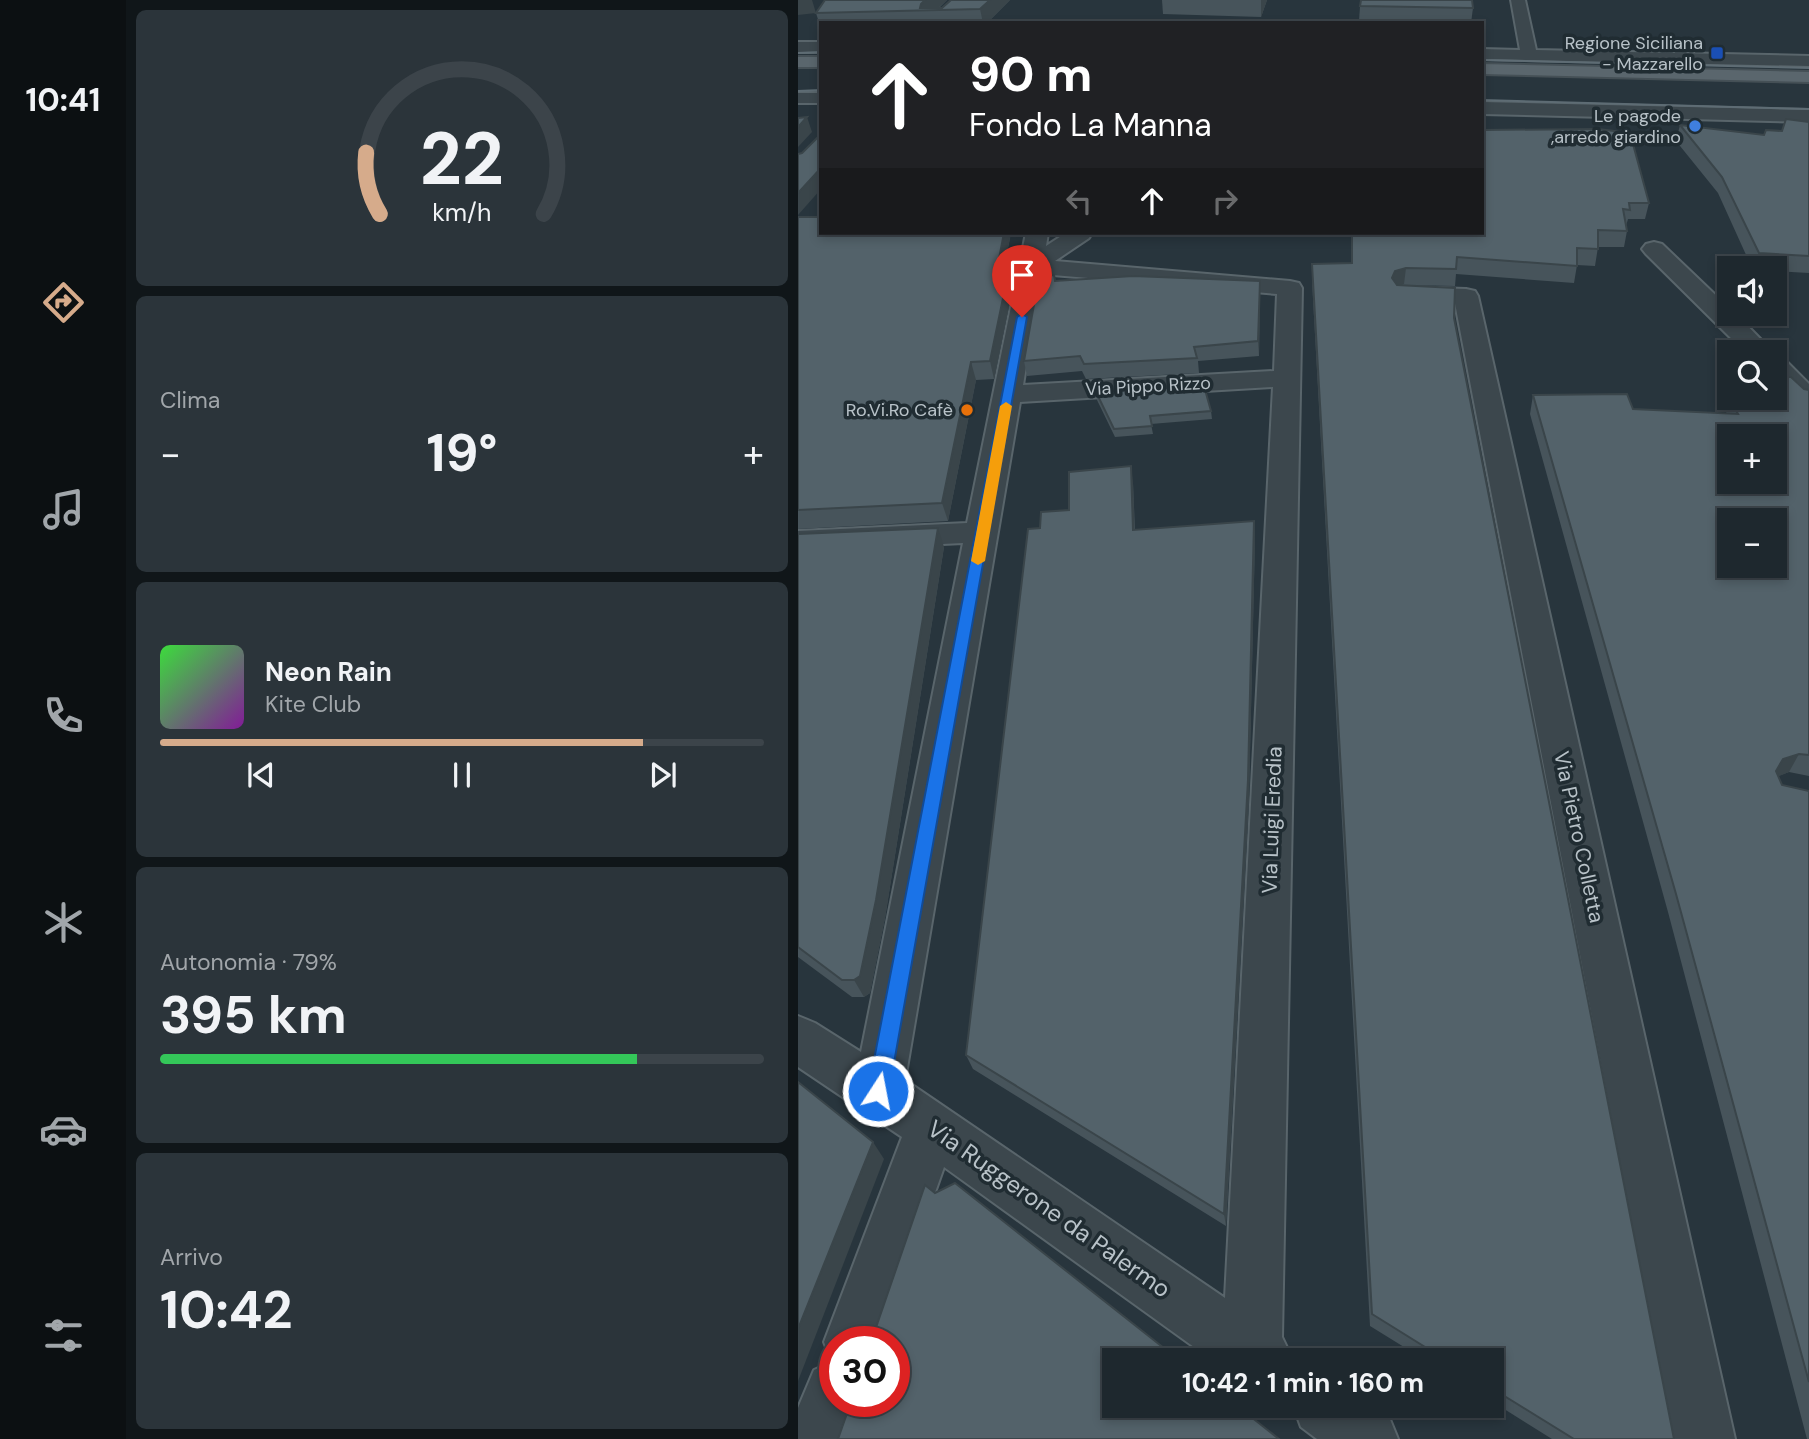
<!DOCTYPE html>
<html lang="it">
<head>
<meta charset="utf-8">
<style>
  body { margin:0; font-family:"DM Sans",sans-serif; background:#2b343a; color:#f1f3f6; height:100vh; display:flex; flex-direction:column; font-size:26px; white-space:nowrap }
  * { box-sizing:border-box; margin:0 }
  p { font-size:23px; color:#a1a6aa }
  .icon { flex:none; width:38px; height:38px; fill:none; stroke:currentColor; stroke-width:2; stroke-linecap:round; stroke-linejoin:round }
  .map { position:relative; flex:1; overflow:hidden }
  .sheet { display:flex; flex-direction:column; gap:10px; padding:10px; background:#101619; width:672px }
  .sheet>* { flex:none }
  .banner { position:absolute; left:21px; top:21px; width:665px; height:214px; border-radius:0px; box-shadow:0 4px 10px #0003,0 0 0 2px #3c444a; background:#202124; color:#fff; overflow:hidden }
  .tools { position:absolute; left:919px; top:256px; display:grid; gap:14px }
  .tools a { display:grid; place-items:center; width:70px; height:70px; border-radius:0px; background:#1e282e; box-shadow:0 4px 10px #0003,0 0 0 2px #3c444a; font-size:35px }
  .speed { position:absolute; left:21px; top:1326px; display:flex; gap:14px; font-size:35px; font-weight:700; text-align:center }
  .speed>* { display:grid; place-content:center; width:91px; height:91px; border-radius:50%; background:#1e282e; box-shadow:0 4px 10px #0003,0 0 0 2px #3c444a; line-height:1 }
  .speed .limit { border:10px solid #d22; background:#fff; color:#111 }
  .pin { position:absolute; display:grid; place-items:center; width:60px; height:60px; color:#fff; margin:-72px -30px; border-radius:50% 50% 50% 0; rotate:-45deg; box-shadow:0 0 7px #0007 }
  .pin .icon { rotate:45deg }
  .me { position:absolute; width:77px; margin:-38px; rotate:11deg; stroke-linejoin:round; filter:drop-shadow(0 0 5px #0008) }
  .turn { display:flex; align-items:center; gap:24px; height:147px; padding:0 35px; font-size:32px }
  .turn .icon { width:91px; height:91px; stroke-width:2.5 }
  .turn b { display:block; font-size:49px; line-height:60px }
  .lanes { display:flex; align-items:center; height:66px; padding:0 35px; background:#0003; justify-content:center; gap:35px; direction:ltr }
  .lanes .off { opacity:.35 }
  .big { font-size:52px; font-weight:700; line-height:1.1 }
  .sheet .widget { flex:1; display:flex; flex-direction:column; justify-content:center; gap:10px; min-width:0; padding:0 24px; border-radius:10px; background:#2b343a }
  .sheet .dial { align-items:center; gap:0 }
  .dial svg { height:182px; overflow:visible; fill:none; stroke:#3c444a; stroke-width:7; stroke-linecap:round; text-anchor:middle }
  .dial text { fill:#f1f3f6; stroke:none }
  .song { display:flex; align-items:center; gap:21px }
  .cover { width:84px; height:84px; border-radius:10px; background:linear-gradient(135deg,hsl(120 70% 55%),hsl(290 70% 35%)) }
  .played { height:7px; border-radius:4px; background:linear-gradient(90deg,#d6ab8b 80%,#3c444a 80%) }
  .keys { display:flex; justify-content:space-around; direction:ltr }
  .heat { display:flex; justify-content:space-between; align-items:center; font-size:38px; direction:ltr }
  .charge { height:10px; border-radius:5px; background:linear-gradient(90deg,#34c759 79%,#3c444a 0) }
  .trip { position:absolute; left:304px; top:1348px; width:402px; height:70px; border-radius:0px; background:#1e282e; box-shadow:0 4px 10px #0003,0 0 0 2px #3c444a; font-weight:700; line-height:70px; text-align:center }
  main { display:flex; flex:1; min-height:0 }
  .dock { display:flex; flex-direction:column; width:126px; justify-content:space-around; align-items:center; background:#0c1012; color:#a1a6aa }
  .dock .icon { width:49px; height:49px }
  .dock .selected { color:#d6ab8b }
  .dock b { font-size:32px; color:#f1f3f6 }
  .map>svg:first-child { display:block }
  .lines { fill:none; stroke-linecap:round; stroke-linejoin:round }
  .minor-casing { stroke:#59656b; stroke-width:4 }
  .major-casing { stroke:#455056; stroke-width:4 }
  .minor { fill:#3c474d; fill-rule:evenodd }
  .major { fill:#5a666d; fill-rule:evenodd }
  .tram { stroke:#5e6c74; stroke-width:2 }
  .wall { fill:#47545b }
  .shaded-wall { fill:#3a454a }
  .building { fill:#53626a; stroke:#3a454a; stroke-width:2; fill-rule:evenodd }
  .route { fill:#1a73e8; stroke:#114b97; stroke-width:2 }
  .slow { fill:#f59e0b }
  .transit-dot { fill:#1a4fb4; stroke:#202c32; stroke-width:2.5 }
  .shop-dot { fill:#3f7fe0; stroke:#202c32; stroke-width:2.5 }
  .food-dot { fill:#e8710a; stroke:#202c32; stroke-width:2.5 }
  .labels { text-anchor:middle; stroke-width:7; stroke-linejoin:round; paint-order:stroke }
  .far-poi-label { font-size:18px; fill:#b8c2c8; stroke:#202c32; text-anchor:end }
  .far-street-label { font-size:18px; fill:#b8c2c8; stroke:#202c32 }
  .street-label { font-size:21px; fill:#b8c2c8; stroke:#202c32 }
  .near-street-label { font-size:24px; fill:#b8c2c8; stroke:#202c32 }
</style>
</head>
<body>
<main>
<nav class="dock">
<b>10:41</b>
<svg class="icon selected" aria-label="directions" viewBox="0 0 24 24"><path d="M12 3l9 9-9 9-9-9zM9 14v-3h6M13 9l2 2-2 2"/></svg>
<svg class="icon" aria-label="music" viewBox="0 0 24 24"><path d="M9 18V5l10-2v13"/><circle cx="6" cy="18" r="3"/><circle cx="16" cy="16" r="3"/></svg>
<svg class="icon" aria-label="phone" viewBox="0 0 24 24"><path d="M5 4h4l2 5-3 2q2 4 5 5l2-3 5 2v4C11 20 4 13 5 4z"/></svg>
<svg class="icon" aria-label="climate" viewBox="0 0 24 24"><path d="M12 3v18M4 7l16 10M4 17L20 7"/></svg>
<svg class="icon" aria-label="car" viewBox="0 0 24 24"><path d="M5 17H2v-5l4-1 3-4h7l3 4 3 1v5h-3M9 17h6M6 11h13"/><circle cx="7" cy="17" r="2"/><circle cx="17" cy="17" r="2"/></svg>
<svg class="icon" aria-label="filters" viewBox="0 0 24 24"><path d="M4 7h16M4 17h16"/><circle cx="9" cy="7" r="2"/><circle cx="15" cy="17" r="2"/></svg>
</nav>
<section class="sheet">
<div class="widget dial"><svg viewBox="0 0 100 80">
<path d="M14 69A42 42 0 1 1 86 69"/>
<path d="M14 69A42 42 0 0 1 8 42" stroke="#d6ab8b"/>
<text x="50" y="56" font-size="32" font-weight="700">22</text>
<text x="50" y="72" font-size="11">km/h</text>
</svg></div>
<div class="widget"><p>Clima</p>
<div class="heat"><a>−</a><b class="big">19°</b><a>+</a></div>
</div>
<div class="widget">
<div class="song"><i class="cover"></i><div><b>Neon Rain</b><p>Kite Club</p></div></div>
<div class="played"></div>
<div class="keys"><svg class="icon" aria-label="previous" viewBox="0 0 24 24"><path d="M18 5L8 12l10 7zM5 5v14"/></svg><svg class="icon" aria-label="pause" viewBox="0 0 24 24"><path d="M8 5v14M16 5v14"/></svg><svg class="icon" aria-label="next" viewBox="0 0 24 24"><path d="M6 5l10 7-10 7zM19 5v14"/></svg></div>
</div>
<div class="widget"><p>Autonomia · 79%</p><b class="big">395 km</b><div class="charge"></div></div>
<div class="widget"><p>Arrivo</p><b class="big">10:42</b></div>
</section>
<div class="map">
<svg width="1011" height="1439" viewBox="0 0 1011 1439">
  <rect width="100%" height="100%" fill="#28353d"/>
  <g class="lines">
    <g class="minor-casing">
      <g id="minor">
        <polygon points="713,0 727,0 738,50 1011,56 1011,66 684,59 684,49 722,50"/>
        <rect x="0" y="42" width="23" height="10"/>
        <rect x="0" y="93" width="23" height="10"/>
        <polygon points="684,102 1011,110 1011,122 684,114"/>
        <path d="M228,233H250L248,246L268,233H294L291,238L257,261L492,281L501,283L504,288L484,1337L495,1360H414L146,1167L84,1342H37V1402H63L50,1439H0V1408L16,1370L34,1362L26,1342L104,1137L0,1067V1016L17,1023L63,1052L165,543L0,551V531L169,523ZM243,274L479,294L476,371L225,385ZM475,387L427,1298L107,1080L222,402Z"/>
        <polygon points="856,242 864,244 931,308 931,313 937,313 975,352 947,352 848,254 844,249 848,244"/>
        <polygon points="607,287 668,289 677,291 680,296 937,1439 875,1439 657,303 598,299 595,294 598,289"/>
        <polygon points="976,357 986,359 1011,384 1011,407 1001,405 976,381"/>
        <polygon points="495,1405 575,1405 591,1417 600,1439 519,1439 503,1427"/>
      </g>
    </g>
    <g class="major-casing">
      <g id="major">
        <rect x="0" y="57" width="23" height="10"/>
        <polygon points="684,64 1011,72 1011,82 684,74"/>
      </g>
    </g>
    <use href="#minor" class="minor"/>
    <use href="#major" class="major"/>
    <g class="tram">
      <polyline points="0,53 23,52"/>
      <polyline points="684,60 1011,68"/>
      <polyline points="0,91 23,90"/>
      <polyline points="684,100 1011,109"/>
    </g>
  </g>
  <g class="wall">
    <polygon points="27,0 149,0 141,8 212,0 189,23 23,23 23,29 18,13"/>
    <polygon points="364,0 469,0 463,17 365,14"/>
    <polygon points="562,6 675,8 673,23 639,23 561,21"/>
    <polygon points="1011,122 1011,273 976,271 976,268 954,268 920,193 878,141 882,125 966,135 984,131"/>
    <polygon points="684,130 851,203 847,219 830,219 828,226 829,231 826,247 800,247 797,266 779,265 776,283 658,274 657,286 605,285 656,318 876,1439 754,1439 695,1402 695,1360 627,1360 572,1326 514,281 514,264 553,263 553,233 684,233"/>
    <polygon points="0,217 213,233 205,274 214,291 196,379 178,380 150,521 0,529"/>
    <polygon points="256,275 257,281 462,296 461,356 400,361 401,373 288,379 284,371 229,376 226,361"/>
    <polygon points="929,375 931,375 931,397 976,397 1006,389 1011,390 1011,776 991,772 980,776 984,785 1011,791 1011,1439 1009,1439 870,912 732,414 735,395 835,409 928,414 929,408 924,393"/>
    <polygon points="298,392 413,411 414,419 353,424 355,434 317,437 299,400"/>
    <polygon points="335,483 337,530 456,521 457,538 451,797 428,1226 175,1069 168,1055 242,528 271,510"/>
    <polygon points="0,534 146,547 87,918 72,993 66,997 54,997 0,957"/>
  </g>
  <g class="shaded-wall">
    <polygon points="0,0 14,0 18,13 0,15"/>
    <polygon points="127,0 149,0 138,10 122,8 123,4"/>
    <polygon points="192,0 212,0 189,23 185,23 182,9"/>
    <polygon points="463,0 469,0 463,17"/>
    <polygon points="9,117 14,132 0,147 0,127"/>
    <polygon points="23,168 23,189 0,215 0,193"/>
    <polygon points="206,233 213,233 201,291 198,274"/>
    <polygon points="608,268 606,284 596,288 594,278 597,271"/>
    <polygon points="210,274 214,291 196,379 192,361"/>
    <polygon points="462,281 462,296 461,356 460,341"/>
    <polygon points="173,362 178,380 150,521 144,503"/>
    <polygon points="333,466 335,483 337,547 335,530"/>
    <polygon points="456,521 457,538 451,797 428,1226 426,1214"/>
    <polygon points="140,528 146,547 87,918 72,993 66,997 56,980"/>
    <polygon points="1001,754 991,772 976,778 978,771 985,759"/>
    <polygon points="75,1142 86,1159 0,1381 0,1329"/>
  </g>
  <g class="building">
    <polygon points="27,0 127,0 123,4 122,8 144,8 153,0 192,0 182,9 18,13"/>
    <polygon points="563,0 674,0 675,8 562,6"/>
    <polygon points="9,117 0,127 0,118"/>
    <polygon points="21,117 23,117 23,168 0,193 0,154 4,153 20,137"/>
    <polygon points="988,119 1011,122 1011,256 961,253 924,177 882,125 966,135 968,130 984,131"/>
    <polygon points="800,129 832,133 851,203 831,203 832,210 825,209 829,231 800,230 800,249 779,248 779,266 659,257 658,269 608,268 597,271 594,278 599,285 657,288 656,318 876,1439 776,1439 695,1389 695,1360 648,1360 574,1314 514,264 554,263 554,233 684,233 684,130"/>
    <polygon points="0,217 23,217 23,233 206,233 198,274 210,274 192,361 173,362 144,503 0,510"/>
    <polygon points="256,275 257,281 335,276 462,281 460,341 396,347 399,358 286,364 282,356 226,361 241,276"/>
    <path d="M976,377H993L1006,389L1011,390V755L1001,754L985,759L978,771L984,785L1011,791V1382L878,894L735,395L829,394L835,409L940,414L936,407H940L934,397H976ZM931,436H976V481H931ZM931,520H976V565H931Z"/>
    <polygon points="406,386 413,411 352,416 354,426 316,429 298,392"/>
    <polygon points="333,466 335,530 456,521 450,780 426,1214 168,1055 230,529 242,528 243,512 271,510 271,472"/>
    <polygon points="140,528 78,900 62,976 56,980 44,980 0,947 0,534"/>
    <polygon points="0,1082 75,1142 0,1329"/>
    <polygon points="157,1183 381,1360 317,1360 317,1405 438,1405 481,1439 40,1439 53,1402 96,1402 96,1342 73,1342 127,1185 137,1193"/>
  </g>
  <polygon class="route" points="224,314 229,317 91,1091 88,1098 80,1101 73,1098 70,1091 219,317"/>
  <polygon class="slow" points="208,402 214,406 187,561 180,565 173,561 202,406"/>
  <rect class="transit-dot" x="912" y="46" width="14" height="14" rx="3.5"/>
  <circle class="shop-dot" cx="897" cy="126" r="7"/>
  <circle class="food-dot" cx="169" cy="410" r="7"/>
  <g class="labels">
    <g class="far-poi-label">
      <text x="905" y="49">Regione Siciliana<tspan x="905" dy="21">- Mazzarello</tspan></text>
      <text x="883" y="122">Le pagode<tspan x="883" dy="21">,arredo giardino</tspan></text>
      <text x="155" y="416">Ro.Vi.Ro Cafè</text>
    </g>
    <g class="far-street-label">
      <text transform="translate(350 386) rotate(-3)" y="6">Via Pippo Rizzo</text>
    </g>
    <g class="street-label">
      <text transform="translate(474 820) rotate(-88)" y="7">Via Luigi Eredia</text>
      <text transform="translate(781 837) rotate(78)" y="7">Via Pietro Colletta</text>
    </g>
    <g class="near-street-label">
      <text transform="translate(251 1209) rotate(35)" y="8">Via Ruggerone da Palermo</text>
    </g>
  </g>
</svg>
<div class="tools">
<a><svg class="icon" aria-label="sound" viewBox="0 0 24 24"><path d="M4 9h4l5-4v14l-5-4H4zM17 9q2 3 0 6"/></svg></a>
<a><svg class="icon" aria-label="search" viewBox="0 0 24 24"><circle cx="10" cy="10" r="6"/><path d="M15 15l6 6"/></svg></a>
<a>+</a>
<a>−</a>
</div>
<div class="speed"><div class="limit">30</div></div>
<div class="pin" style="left:224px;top:317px;background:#d93025"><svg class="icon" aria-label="arrive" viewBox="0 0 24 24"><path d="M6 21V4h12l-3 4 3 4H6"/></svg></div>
<svg class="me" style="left:80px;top:1091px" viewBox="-20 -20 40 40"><circle r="17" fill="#1a73e8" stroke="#fff" stroke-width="3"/><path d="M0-11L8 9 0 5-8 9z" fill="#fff"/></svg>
<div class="trip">10:42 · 1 min · 160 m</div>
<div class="banner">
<div class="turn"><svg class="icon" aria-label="ahead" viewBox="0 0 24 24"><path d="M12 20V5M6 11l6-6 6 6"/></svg><div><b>90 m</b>Fondo La Manna</div></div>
<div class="lanes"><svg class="icon off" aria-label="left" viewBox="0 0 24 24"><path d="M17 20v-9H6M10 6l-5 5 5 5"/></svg><svg class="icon" aria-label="ahead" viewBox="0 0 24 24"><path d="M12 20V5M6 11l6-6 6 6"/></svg><svg class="icon off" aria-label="right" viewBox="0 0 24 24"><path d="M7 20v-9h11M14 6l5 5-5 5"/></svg></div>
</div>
</div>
</main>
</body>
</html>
